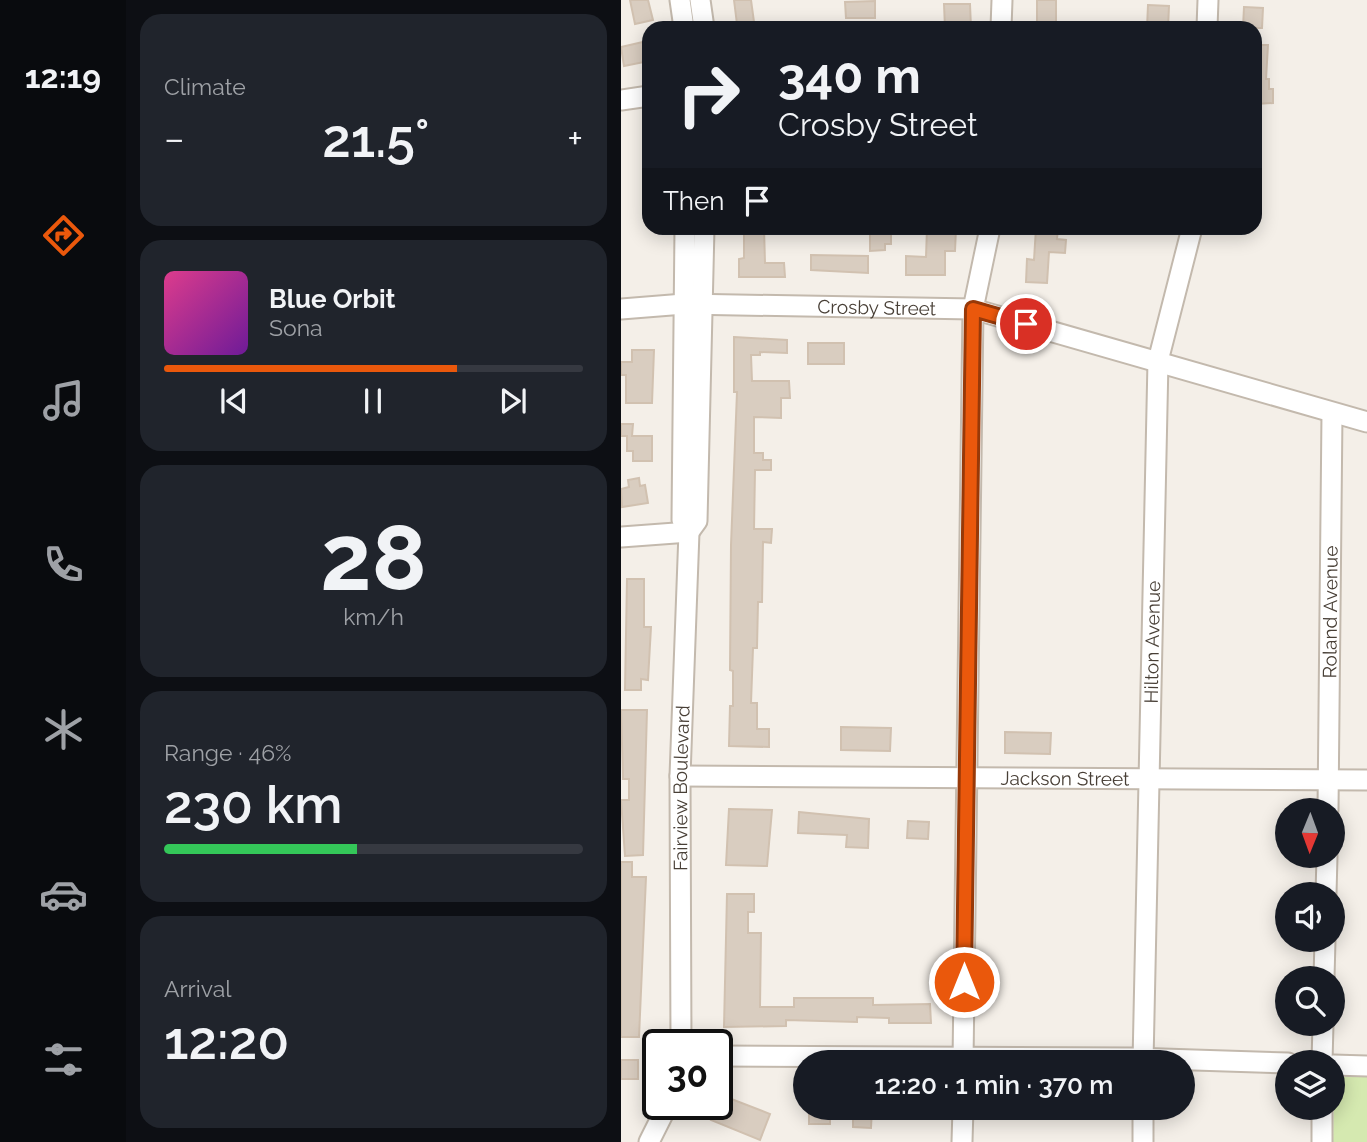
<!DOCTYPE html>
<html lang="en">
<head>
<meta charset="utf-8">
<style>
  body { margin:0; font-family:Raleway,sans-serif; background:#20242c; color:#f1f3f6; height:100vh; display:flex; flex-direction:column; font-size:26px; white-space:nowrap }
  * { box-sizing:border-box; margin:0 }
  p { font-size:23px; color:#9ea1a6 }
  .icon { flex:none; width:38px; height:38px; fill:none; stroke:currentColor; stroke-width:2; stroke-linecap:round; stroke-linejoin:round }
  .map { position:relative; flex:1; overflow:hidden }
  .side { display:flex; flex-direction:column; gap:14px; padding:14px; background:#0d0f14; width:495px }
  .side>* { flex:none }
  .guide { position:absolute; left:21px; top:21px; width:620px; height:214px; border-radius:21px; box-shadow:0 4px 18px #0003; background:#171b24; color:#f1f3f6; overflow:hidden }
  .needle { width:46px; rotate:181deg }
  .fabs { position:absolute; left:654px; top:798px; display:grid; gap:14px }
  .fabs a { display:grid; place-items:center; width:70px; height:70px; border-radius:50%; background:#171b24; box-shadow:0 4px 18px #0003; font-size:35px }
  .speed { position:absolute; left:21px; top:1029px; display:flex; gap:14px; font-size:35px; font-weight:700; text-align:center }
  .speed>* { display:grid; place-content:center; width:91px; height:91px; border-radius:50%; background:#171b24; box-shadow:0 4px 18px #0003; line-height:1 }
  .speed .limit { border:4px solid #111; border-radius:10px; background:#fff; color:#111 }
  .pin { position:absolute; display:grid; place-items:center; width:60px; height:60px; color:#fff; margin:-30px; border:4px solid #fff; border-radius:50%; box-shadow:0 2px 7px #0007 }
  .me { position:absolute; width:77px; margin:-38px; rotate:0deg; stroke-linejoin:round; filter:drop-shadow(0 0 5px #0008) }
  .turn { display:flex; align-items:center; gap:24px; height:147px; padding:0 21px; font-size:32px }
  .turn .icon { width:91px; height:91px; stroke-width:2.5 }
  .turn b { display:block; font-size:49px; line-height:60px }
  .then { display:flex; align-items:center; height:66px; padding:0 21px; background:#0003; gap:14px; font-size:26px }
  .big { font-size:52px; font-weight:600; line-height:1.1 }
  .side .card { flex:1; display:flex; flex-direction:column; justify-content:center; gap:10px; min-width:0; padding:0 24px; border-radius:21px; background:#20242c }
  .side .dial { align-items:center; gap:0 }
  .dial b { font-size:91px; line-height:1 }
  .song { display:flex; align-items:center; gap:21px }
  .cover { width:84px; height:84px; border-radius:10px; background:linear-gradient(135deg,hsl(330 70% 55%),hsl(280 70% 35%)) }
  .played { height:7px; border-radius:4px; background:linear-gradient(90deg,#ea580c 70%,#363941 70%) }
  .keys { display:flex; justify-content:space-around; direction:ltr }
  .heat { display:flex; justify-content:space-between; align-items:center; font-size:38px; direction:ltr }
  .charge { height:10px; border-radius:5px; background:linear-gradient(90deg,#34c759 46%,#363941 0) }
  .trip { position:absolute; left:172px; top:1050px; width:402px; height:70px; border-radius:35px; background:#171b24; box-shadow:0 4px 18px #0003; font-weight:600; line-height:70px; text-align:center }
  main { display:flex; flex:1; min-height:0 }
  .dock { display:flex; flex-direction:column; width:126px; justify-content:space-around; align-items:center; background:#090b0e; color:#9ea1a6 }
  .dock .icon { width:49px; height:49px }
  .dock .active { color:#ea580c }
  .dock b { font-size:32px; color:#f1f3f6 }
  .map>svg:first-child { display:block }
  .green { fill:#d5e9b0 }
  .building { fill:#d9cdc0; stroke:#d1c1b0; stroke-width:2 }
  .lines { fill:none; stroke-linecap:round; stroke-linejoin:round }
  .minor-casing { stroke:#c3b9ad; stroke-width:23 }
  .minor { stroke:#fff; stroke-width:19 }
  .route-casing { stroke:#983908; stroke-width:18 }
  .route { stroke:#ea580c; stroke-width:12 }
  .labels { text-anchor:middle; stroke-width:6; stroke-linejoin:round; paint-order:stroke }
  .street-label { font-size:19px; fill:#483f36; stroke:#fff }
</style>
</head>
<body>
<main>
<nav class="dock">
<b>12:19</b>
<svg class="icon active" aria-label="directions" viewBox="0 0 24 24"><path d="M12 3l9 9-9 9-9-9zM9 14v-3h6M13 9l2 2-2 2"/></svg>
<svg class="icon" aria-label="music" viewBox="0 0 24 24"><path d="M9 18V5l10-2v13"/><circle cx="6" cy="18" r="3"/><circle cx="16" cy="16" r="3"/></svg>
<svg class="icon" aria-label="phone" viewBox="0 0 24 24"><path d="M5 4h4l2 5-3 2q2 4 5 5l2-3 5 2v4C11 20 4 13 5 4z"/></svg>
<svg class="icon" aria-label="climate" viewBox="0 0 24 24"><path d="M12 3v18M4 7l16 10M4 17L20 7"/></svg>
<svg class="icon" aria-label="car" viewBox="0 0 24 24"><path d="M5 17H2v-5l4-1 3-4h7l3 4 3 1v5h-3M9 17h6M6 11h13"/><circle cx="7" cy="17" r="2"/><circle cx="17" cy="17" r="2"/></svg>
<svg class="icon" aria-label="filters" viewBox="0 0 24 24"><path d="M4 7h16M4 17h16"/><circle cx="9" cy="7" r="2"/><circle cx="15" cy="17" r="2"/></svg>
</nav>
<section class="side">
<div class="card"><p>Climate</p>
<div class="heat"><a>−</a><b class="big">21.5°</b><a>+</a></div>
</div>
<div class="card">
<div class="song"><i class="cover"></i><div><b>Blue Orbit</b><p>Sona</p></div></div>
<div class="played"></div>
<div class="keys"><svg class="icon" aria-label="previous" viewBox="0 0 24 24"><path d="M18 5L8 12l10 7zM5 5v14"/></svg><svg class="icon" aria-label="pause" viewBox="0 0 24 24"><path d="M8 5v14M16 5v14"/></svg><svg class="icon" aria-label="next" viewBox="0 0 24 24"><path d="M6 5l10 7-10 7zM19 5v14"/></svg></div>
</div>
<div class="card dial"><b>28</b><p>km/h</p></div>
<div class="card"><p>Range · 46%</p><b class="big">230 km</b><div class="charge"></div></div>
<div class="card"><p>Arrival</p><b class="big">12:20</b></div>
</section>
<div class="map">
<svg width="746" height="1142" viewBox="0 0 746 1142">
  <rect width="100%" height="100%" fill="#f4efe8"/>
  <polygon class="green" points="726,1076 746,1077 746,1142 712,1142 713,1087 715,1080"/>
  <g class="building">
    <polygon points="9,0 27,0 32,20 14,24"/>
    <polygon points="113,0 130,0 133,22 116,24"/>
    <rect x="416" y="0" width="19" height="28"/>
    <polygon points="254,1 254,18 225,18 224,2"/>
    <polygon points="323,4 349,4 350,28 324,28"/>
    <polygon points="527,5 548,6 547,28 526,28"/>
    <polygon points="623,7 642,8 641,28 622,28"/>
    <polygon points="26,41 28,61 3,66 0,47"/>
    <polygon points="634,45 647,45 645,79 648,79 648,89 652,89 652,103 634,104"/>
    <polygon points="123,228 143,228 144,263 163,263 164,277 118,277 118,259 123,258"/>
    <polygon points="306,228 335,228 334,251 324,251 324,275 285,275 285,256 305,257"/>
    <polygon points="415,228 437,228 436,239 445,240 444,253 428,252 426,283 405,282 406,259 413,260"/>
    <polygon points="249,232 270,232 270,244 264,244 264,250 249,251"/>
    <polygon points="190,255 247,256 247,273 190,270"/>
    <polygon points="113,337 166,340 166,353 139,352 139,355 130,355 131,381 168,381 169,398 160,398 160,418 133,417 133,453 142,453 142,460 150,460 150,470 134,470 133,529 151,529 150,543 142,542 141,602 137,602 136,648 132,648 130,703 136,703 136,729 148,729 148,747 108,746 109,706 112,706 112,671 109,670 110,545 116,392 113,392"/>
    <rect x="187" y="343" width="36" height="21"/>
    <polygon points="11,350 33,350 31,403 5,403 5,375 0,375 0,362 11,362"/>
    <polygon points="0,424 12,424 11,436 31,436 31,461 12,461 12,451 6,451 6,436 0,436"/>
    <polygon points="18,478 19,486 24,485 27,503 1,507 0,489 8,487 7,480"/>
    <polygon points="6,579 23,579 23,627 30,627 27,680 20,679 20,690 4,690"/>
    <polygon points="0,710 26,710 22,855 4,856 0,800 8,800 8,779 2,779"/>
    <polygon points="220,727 270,728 269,751 220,750"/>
    <polygon points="384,732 430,733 429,754 384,753"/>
    <polygon points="108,809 151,810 146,866 105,865"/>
    <polygon points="178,812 248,819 247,848 225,847 226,835 177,833"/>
    <polygon points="287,821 308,822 307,839 286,838"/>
    <polygon points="0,862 11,862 11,877 25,877 18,1037 0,1037"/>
    <polygon points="106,894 133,894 133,912 127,912 127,933 140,933 139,1007 173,1007 173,998 252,998 252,1005 309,1004 310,1023 268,1023 268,1018 236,1017 236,1022 165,1020 165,1026 103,1027"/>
    <rect x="0" y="1060" width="17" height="19"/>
    <polygon points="100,1095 149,1114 139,1140 90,1120"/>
    <rect x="188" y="1108" width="21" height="16"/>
    <polygon points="232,1108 251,1108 250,1128 232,1127"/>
  </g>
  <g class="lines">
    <g class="minor-casing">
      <g id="minor">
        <polyline points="59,0 63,28"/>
        <polyline points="79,0 83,28"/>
        <polyline points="380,28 381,0"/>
        <polyline points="586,28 587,0"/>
        <polyline points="0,100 28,96"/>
        <path id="s1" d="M0,309L63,304L352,309L746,422"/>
        <polyline points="68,532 76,521 83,228"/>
        <polyline points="0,537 68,532"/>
        <path id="s2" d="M59,776L746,780"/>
        <path id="s3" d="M707,810L711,413"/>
        <polyline points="705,894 706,856"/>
        <polyline points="703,978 704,940"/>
        <path id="s4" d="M60,1045L59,776L68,532L61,520L64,228"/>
        <polyline points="96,1056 511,1058 667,1063"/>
        <polyline points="342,1062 352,309 369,228"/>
        <path id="s5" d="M522,1062L537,361L571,228"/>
        <polyline points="701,1062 702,1024"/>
        <polyline points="712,1065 746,1066"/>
        <polyline points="28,1142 47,1104"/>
        <polyline points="341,1142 342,1108"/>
        <polyline points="522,1142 522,1108"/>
        <polyline points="701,1142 701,1108"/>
      </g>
    </g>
    <use href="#minor" class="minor"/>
  </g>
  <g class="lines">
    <g class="route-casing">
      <polyline id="route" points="343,982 352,309 405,324"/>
    </g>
    <use href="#route" class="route"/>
  </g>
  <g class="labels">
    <g class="street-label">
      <text dy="7" stroke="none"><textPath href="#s1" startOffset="256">Crosby Street</textPath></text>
      <text dy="7" stroke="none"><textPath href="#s3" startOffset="198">Roland Avenue</textPath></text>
      <text dy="7" stroke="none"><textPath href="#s5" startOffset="420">Hilton Avenue</textPath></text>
      <text dy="7" stroke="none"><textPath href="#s2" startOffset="385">Jackson Street</textPath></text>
      <text dy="7" stroke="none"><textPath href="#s4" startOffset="257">Fairview Boulevard</textPath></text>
    </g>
  </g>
</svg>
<div class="fabs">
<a><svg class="needle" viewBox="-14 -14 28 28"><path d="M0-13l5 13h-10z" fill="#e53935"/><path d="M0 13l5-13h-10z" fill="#9ea1a6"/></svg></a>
<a><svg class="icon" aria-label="sound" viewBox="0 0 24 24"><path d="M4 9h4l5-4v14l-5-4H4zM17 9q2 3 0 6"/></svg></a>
<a><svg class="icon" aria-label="search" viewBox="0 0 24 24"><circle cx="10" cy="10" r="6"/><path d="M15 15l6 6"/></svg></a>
<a><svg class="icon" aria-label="layers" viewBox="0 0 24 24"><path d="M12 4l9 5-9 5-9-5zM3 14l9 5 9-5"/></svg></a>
</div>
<div class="speed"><div class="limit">30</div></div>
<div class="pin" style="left:405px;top:324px;background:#d93025"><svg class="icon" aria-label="arrive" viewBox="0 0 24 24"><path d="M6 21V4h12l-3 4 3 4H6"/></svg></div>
<svg class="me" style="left:343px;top:982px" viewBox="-20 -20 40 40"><circle r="17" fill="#ea580c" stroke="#fff" stroke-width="3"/><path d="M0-11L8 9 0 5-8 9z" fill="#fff"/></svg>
<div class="trip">12:20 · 1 min · 370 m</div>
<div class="guide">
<div class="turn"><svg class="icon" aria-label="right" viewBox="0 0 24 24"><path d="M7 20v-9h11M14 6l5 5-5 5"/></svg><div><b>340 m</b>Crosby Street</div></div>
<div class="then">Then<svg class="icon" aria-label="arrive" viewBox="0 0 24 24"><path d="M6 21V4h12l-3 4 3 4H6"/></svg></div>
</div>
</div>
</main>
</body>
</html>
